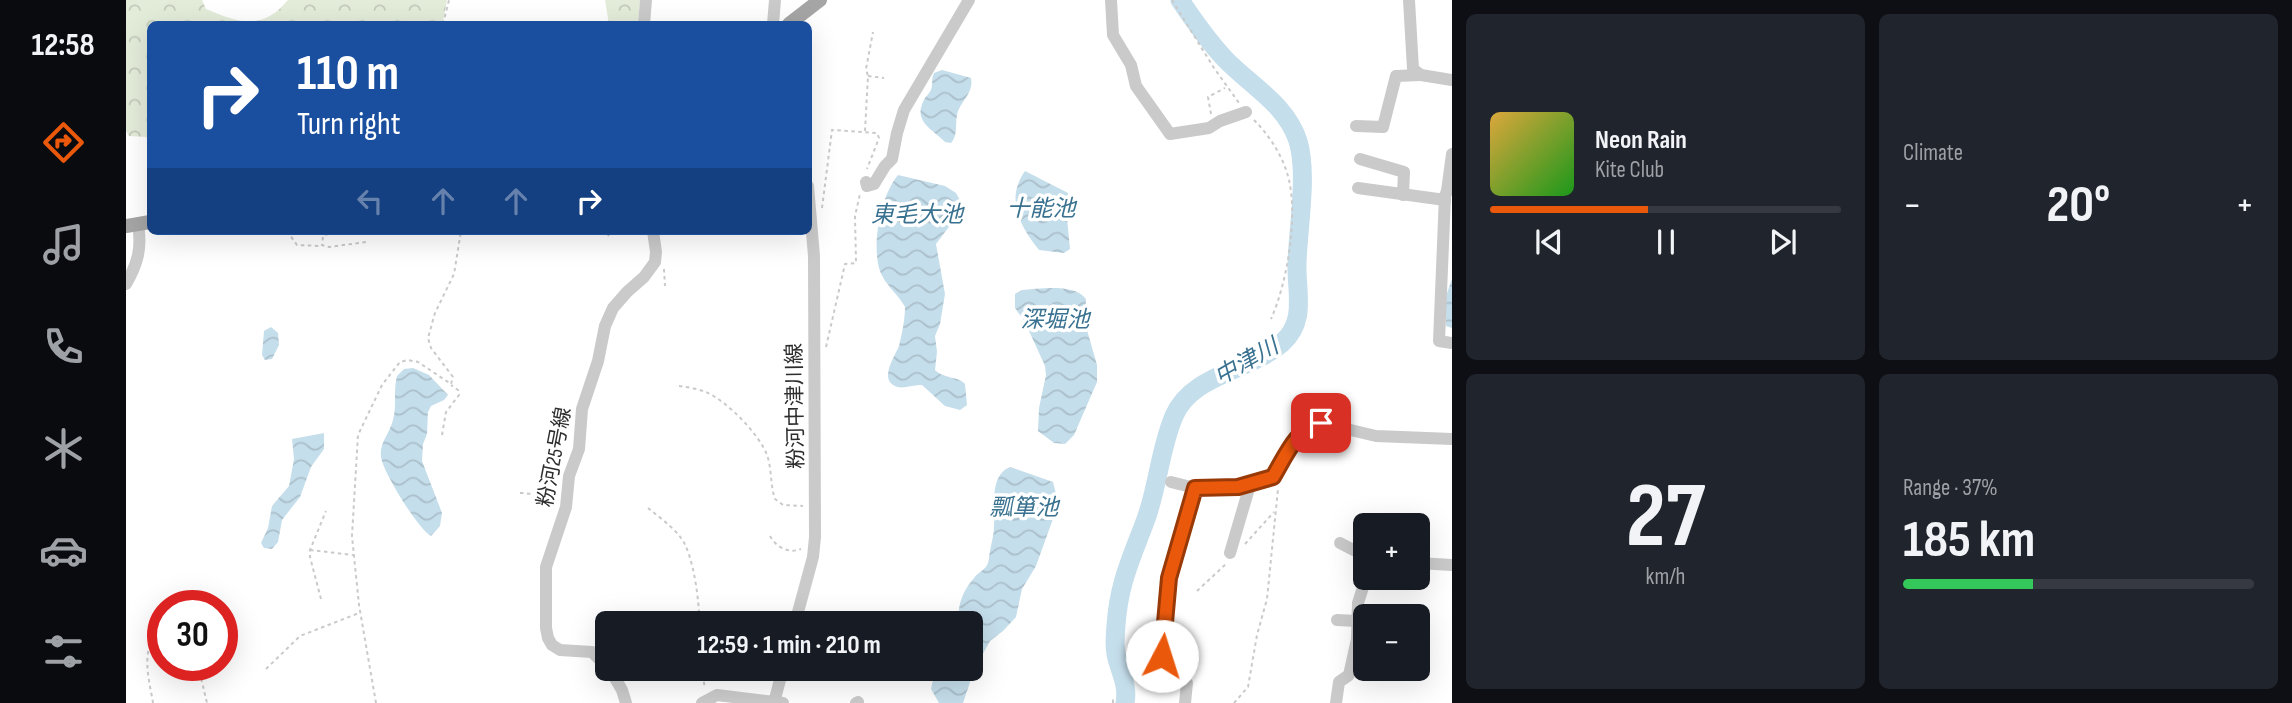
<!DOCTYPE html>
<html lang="en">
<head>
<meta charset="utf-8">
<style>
  body { margin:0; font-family:"Sofia Sans Condensed","Noto Sans JP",sans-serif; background:#20242c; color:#f1f3f6; height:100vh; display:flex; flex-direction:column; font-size:26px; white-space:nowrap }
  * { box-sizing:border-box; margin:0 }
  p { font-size:23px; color:#9ea1a6 }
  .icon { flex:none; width:38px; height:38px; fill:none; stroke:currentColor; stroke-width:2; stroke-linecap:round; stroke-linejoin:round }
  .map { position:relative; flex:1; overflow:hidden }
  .panel { display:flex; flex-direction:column; gap:14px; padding:14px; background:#0d0f14; width:840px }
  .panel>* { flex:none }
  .top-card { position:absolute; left:21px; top:21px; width:665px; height:214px; border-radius:10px; box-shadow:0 7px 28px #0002; background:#1a4fa0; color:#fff; overflow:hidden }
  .controls { position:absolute; left:1227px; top:513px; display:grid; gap:14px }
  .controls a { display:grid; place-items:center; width:77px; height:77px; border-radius:10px; background:#171b24; box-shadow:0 7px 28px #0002; font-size:35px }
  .speed { position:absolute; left:21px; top:590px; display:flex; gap:14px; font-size:35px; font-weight:700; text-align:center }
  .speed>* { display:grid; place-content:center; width:91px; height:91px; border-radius:50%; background:#171b24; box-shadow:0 7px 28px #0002; line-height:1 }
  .speed .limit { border:10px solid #d22; background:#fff; color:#111 }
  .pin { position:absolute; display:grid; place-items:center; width:60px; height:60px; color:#fff; margin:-30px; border-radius:14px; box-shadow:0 4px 10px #0006 }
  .me { position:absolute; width:77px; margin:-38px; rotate:5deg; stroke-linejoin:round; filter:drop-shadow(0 0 5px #0008) }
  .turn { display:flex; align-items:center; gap:24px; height:147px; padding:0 35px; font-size:32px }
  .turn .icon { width:91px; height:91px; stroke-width:2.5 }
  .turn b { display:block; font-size:49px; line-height:60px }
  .lanes { display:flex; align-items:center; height:66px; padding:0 35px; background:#0003; justify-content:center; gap:35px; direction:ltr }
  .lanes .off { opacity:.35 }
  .big { font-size:52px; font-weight:700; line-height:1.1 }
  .panel .card { flex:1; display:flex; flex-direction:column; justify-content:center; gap:10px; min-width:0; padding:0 24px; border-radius:10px; background:#20242c }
  .panel .dial { align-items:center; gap:0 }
  .dial b { font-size:91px; line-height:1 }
  .song { display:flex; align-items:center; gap:21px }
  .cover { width:84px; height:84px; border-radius:10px; background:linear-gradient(135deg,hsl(40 70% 55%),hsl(120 70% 35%)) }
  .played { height:7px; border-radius:4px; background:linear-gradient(90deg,#ea580c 45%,#363941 45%) }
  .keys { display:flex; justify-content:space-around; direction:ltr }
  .heat { display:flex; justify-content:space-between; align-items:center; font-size:38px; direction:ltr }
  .charge { height:10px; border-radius:5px; background:linear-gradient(90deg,#34c759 37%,#363941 0) }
  .panel .tiles { flex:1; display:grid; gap:14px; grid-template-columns:repeat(2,1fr) }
  .trip { position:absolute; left:469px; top:611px; width:388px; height:70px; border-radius:10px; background:#171b24; box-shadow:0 7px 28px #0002; font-weight:700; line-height:70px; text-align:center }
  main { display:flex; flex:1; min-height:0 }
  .dock { display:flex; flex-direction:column; width:126px; justify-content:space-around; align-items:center; background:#090b0e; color:#9ea1a6 }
  .dock .icon { width:49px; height:49px }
  .dock .on { color:#ea580c }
  .dock b { font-size:32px; color:#f1f3f6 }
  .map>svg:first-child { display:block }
  .forest { fill:url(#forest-crowns) }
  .water { fill:url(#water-waves) }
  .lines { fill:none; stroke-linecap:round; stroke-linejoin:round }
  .river { stroke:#c5deeb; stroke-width:19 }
  .path { stroke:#cacaca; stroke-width:2; stroke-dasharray:3.5 3.5; stroke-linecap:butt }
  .minor { stroke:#cacaca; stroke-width:12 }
  .major { stroke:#a5a5a5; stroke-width:14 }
  .route-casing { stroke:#983908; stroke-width:18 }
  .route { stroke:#ea580c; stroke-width:12 }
  .labels { text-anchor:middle; stroke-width:7; stroke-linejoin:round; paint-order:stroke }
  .street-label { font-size:21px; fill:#2d2d2d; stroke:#fff }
  .water-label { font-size:23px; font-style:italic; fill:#397290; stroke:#fff }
</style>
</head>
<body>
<main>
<nav class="dock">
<b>12:58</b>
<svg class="icon on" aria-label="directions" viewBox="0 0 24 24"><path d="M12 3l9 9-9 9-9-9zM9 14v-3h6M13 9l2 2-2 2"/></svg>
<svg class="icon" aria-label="music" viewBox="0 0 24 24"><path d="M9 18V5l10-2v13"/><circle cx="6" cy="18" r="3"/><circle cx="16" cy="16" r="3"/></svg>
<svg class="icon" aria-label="phone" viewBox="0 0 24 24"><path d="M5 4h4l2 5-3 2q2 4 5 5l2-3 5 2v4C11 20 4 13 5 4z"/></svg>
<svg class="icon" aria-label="climate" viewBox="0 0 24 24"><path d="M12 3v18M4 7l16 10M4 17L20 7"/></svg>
<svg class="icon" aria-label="car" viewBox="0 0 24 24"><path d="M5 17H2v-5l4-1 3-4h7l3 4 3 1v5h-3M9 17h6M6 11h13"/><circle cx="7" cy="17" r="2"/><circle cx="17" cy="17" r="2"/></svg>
<svg class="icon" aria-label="filters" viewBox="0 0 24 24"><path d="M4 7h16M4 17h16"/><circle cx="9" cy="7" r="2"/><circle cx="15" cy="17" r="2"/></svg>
</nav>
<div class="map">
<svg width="1326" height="703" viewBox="0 0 1326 703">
  <defs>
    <pattern id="forest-crowns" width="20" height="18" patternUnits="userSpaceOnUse" patternTransform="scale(1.75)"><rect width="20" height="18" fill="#e3ebd9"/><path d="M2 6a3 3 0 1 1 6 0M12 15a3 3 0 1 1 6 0" fill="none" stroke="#c3cabb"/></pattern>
    <pattern id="water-waves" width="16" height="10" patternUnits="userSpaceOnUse" patternTransform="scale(1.75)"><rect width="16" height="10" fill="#c5deeb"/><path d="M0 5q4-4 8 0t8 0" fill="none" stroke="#aabfca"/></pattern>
  </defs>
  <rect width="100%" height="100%" fill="#fff"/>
  <g class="forest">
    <path d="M0,0H76L80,9C113,23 136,31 162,0H321L317,21L302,24H24V142L20,137L3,136L0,131Z"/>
    <polygon points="479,0 514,0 512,24 483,24"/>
  </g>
  <g class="water">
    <path d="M816,70L845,78C848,94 834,101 831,115C829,126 832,135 825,143L819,142C808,130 786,122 798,100C799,97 803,94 805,90C807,85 805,79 808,73Z"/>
    <path d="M899,171L942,193L940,208L944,249L938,253L913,250C894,226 879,199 899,171Z"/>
    <path d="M772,175L819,186L830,193L835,202L825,224L810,244L819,294L814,324L809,336L811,352L809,370C818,379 832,376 839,384L841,405L834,410L819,406L796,385C787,384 777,390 769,386C753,379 769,356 773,346C776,334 779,319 779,307C772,294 759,285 754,271C745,245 755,195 772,175Z"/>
    <polygon points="1326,279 1326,328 1320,326 1320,296"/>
    <path d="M896,290C914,289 948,283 960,299L959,323L971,365V382L948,435L939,444L928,443L912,431L913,408L920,375L919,366L899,322L889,308V294Z"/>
    <polygon points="145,327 152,333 153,345 146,359 139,360 136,355 138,331"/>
    <path d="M287,368L303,375L322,395L318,400L305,406L302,412L301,434L297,444L296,461L316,513L314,526L305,536C292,529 257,472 255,457C253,443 264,433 267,420C271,406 267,391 271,376L278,369Z"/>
    <polygon points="198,433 198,449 185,467 174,497 156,520 152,542 146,549 138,548 135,543 142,528 146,506 163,486 168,459 166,439"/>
    <path d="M884,467L927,482L931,498L928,516L910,566L896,589L890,617L877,631L864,641L848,670L837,703H813L805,689L809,669L845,668V623H833C831,606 836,592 848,578C854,570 862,570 863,558C864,547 868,537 868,526C869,509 863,475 884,467Z"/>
  </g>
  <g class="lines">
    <path class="river" d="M999,703C1002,687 996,676 992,662C988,650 989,638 990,625C993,582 1006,557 1020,519C1032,486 1034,449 1048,416C1066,374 1124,371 1156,343C1181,321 1170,292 1171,263C1172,228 1182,174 1172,141C1160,104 1125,86 1099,59C1082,41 1068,21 1054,0"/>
    <g class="path">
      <polyline points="1046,0 1088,68 1113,103"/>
      <polyline points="317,24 323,0"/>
      <polyline points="742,76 758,78"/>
      <polyline points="1085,114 1082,97 1099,88"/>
      <path d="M1128,120C1144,136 1158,158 1163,180C1172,219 1161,283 1145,319"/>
      <polyline points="739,131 742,76 740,69 747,32"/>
      <polyline points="696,208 706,130 751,133 753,138 741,169"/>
      <polyline points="161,231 171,245 194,246"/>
      <polyline points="209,231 197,236 196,245 203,247 240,242"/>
      <polyline points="482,236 485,231"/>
      <polyline points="538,269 539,286"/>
      <polyline points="700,347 719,264 730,263 729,216 734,194"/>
      <polyline points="656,367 677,377"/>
      <path d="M553,386C562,387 572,389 580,392C601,401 633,434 641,455C646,469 644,485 649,499L657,505L677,506"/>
      <polyline points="316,435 320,412 333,395 332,390 325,385"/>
      <path d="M394,493C407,493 419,498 431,493"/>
      <path d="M522,508C533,517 546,526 555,538C567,553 574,603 573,623"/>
      <path d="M644,536C650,547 662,554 675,549"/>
      <polyline points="1119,544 1148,512"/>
      <polyline points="184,550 227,555"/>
      <polyline points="1071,591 1101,563"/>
      <polyline points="195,599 184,557 184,550 200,511"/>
      <polyline points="72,665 81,703"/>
      <polyline points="575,668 579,688"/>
      <polyline points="140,669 174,636 233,613"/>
      <path d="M27,703C24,684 17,661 25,642L37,636"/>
      <polyline points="250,703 233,605 226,536 232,435 256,385 274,362 282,360 292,362 325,384 327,377 305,348 302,338 309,313 328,274 335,231"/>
      <polyline points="987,703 987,698"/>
      <polyline points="1108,703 1122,687 1131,635 1141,599 1152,489"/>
    </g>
    <g class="minor">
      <polyline points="985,0 987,35 1005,65 1010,86 1044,134 1083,128 1094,121 1120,112"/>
      <polyline points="1283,0 1287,69 1295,75 1326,80"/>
      <polyline points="518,24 520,0"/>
      <polyline points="647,24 649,0"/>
      <polyline points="1230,126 1257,127 1270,76 1295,75"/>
      <polyline points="1234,159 1278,172 1277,195"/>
      <polyline points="740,182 741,186 748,184 759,166 766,159 771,133 778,110 843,0"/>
      <polyline points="1232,188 1319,200"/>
      <polyline points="1326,189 1321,191 1319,196 1313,341 1326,343"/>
      <polyline points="1321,191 1326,154"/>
      <path d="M0,284C12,263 16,248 12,224"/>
      <polyline points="1045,482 1069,488"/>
      <polyline points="1257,525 1257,520"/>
      <polyline points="1214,543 1239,556"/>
      <polyline points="1104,553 1124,485"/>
      <polyline points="1292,563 1326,565"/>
      <polyline points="1211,620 1231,621"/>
      <polyline points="669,623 687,557 689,537 688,256 682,186"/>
      <polyline points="481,667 466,652 434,650 426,645 422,638 420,628 420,567 440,507 443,476 453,449 456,409 472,361 479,326 487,308 501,292 518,277 529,262 530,252 527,231"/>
      <polyline points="483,668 496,690 500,703"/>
      <polyline points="576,703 591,695 657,703"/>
      <polyline points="648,703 657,668"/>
      <polyline points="730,703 732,702"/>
      <polyline points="1059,703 1061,683 1041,665 1036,656 1043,578 1069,488 1112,487 1147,477 1163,448 1184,424 1195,423 1250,436 1326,439"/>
      <polyline points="1210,703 1213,682 1223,675 1231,639 1232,603 1240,578"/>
    </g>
    <g class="major">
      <polyline points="663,24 694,0"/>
      <polyline points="0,226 24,222"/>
    </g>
  </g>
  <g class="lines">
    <g class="route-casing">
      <path id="route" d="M1036,656L1043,578L1069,488L1112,487L1147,477C1159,457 1171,427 1195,423"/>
    </g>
    <use href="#route" class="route"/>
  </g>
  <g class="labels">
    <g class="street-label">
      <text transform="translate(669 406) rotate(-91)" y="7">粉河中津川線</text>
      <text transform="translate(428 457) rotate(-79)" y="7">粉河25号線</text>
    </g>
    <g class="water-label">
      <text x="915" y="216">十能池</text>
      <text x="791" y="222">東毛大池</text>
      <text x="929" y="327">深堀池</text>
      <text transform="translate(1120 361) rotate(-30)" y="8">中津川</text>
      <text x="898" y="515">瓢箪池</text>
    </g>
  </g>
</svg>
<div class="controls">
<a>+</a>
<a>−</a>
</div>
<div class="speed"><div class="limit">30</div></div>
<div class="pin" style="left:1195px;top:423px;background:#d93025"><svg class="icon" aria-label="arrive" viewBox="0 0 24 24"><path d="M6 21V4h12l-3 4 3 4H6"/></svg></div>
<svg class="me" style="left:1036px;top:656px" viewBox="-20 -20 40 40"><circle r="19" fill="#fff"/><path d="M0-13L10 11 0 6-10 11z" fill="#ea580c"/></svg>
<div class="trip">12:59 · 1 min · 210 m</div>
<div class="top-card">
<div class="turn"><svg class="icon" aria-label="right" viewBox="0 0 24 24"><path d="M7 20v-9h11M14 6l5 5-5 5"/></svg><div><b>110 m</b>Turn right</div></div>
<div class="lanes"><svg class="icon off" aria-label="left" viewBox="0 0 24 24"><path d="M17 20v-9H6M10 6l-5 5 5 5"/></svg><svg class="icon off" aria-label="ahead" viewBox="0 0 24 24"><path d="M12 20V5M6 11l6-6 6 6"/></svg><svg class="icon off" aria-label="ahead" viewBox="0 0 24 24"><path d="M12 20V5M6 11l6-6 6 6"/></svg><svg class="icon" aria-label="right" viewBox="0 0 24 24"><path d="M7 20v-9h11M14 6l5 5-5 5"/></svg></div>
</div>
</div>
<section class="panel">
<div class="tiles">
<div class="card">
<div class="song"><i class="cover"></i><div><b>Neon Rain</b><p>Kite Club</p></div></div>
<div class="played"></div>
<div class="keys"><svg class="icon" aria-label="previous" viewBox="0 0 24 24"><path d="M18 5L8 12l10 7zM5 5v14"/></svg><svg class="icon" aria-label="pause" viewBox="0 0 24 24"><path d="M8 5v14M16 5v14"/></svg><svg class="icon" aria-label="next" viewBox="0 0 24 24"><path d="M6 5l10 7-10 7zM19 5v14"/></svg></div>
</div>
<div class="card"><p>Climate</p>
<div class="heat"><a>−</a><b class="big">20°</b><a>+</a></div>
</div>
<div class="card dial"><b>27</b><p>km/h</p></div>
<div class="card"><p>Range · 37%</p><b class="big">185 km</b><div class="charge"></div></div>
</div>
</section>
</main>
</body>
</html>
